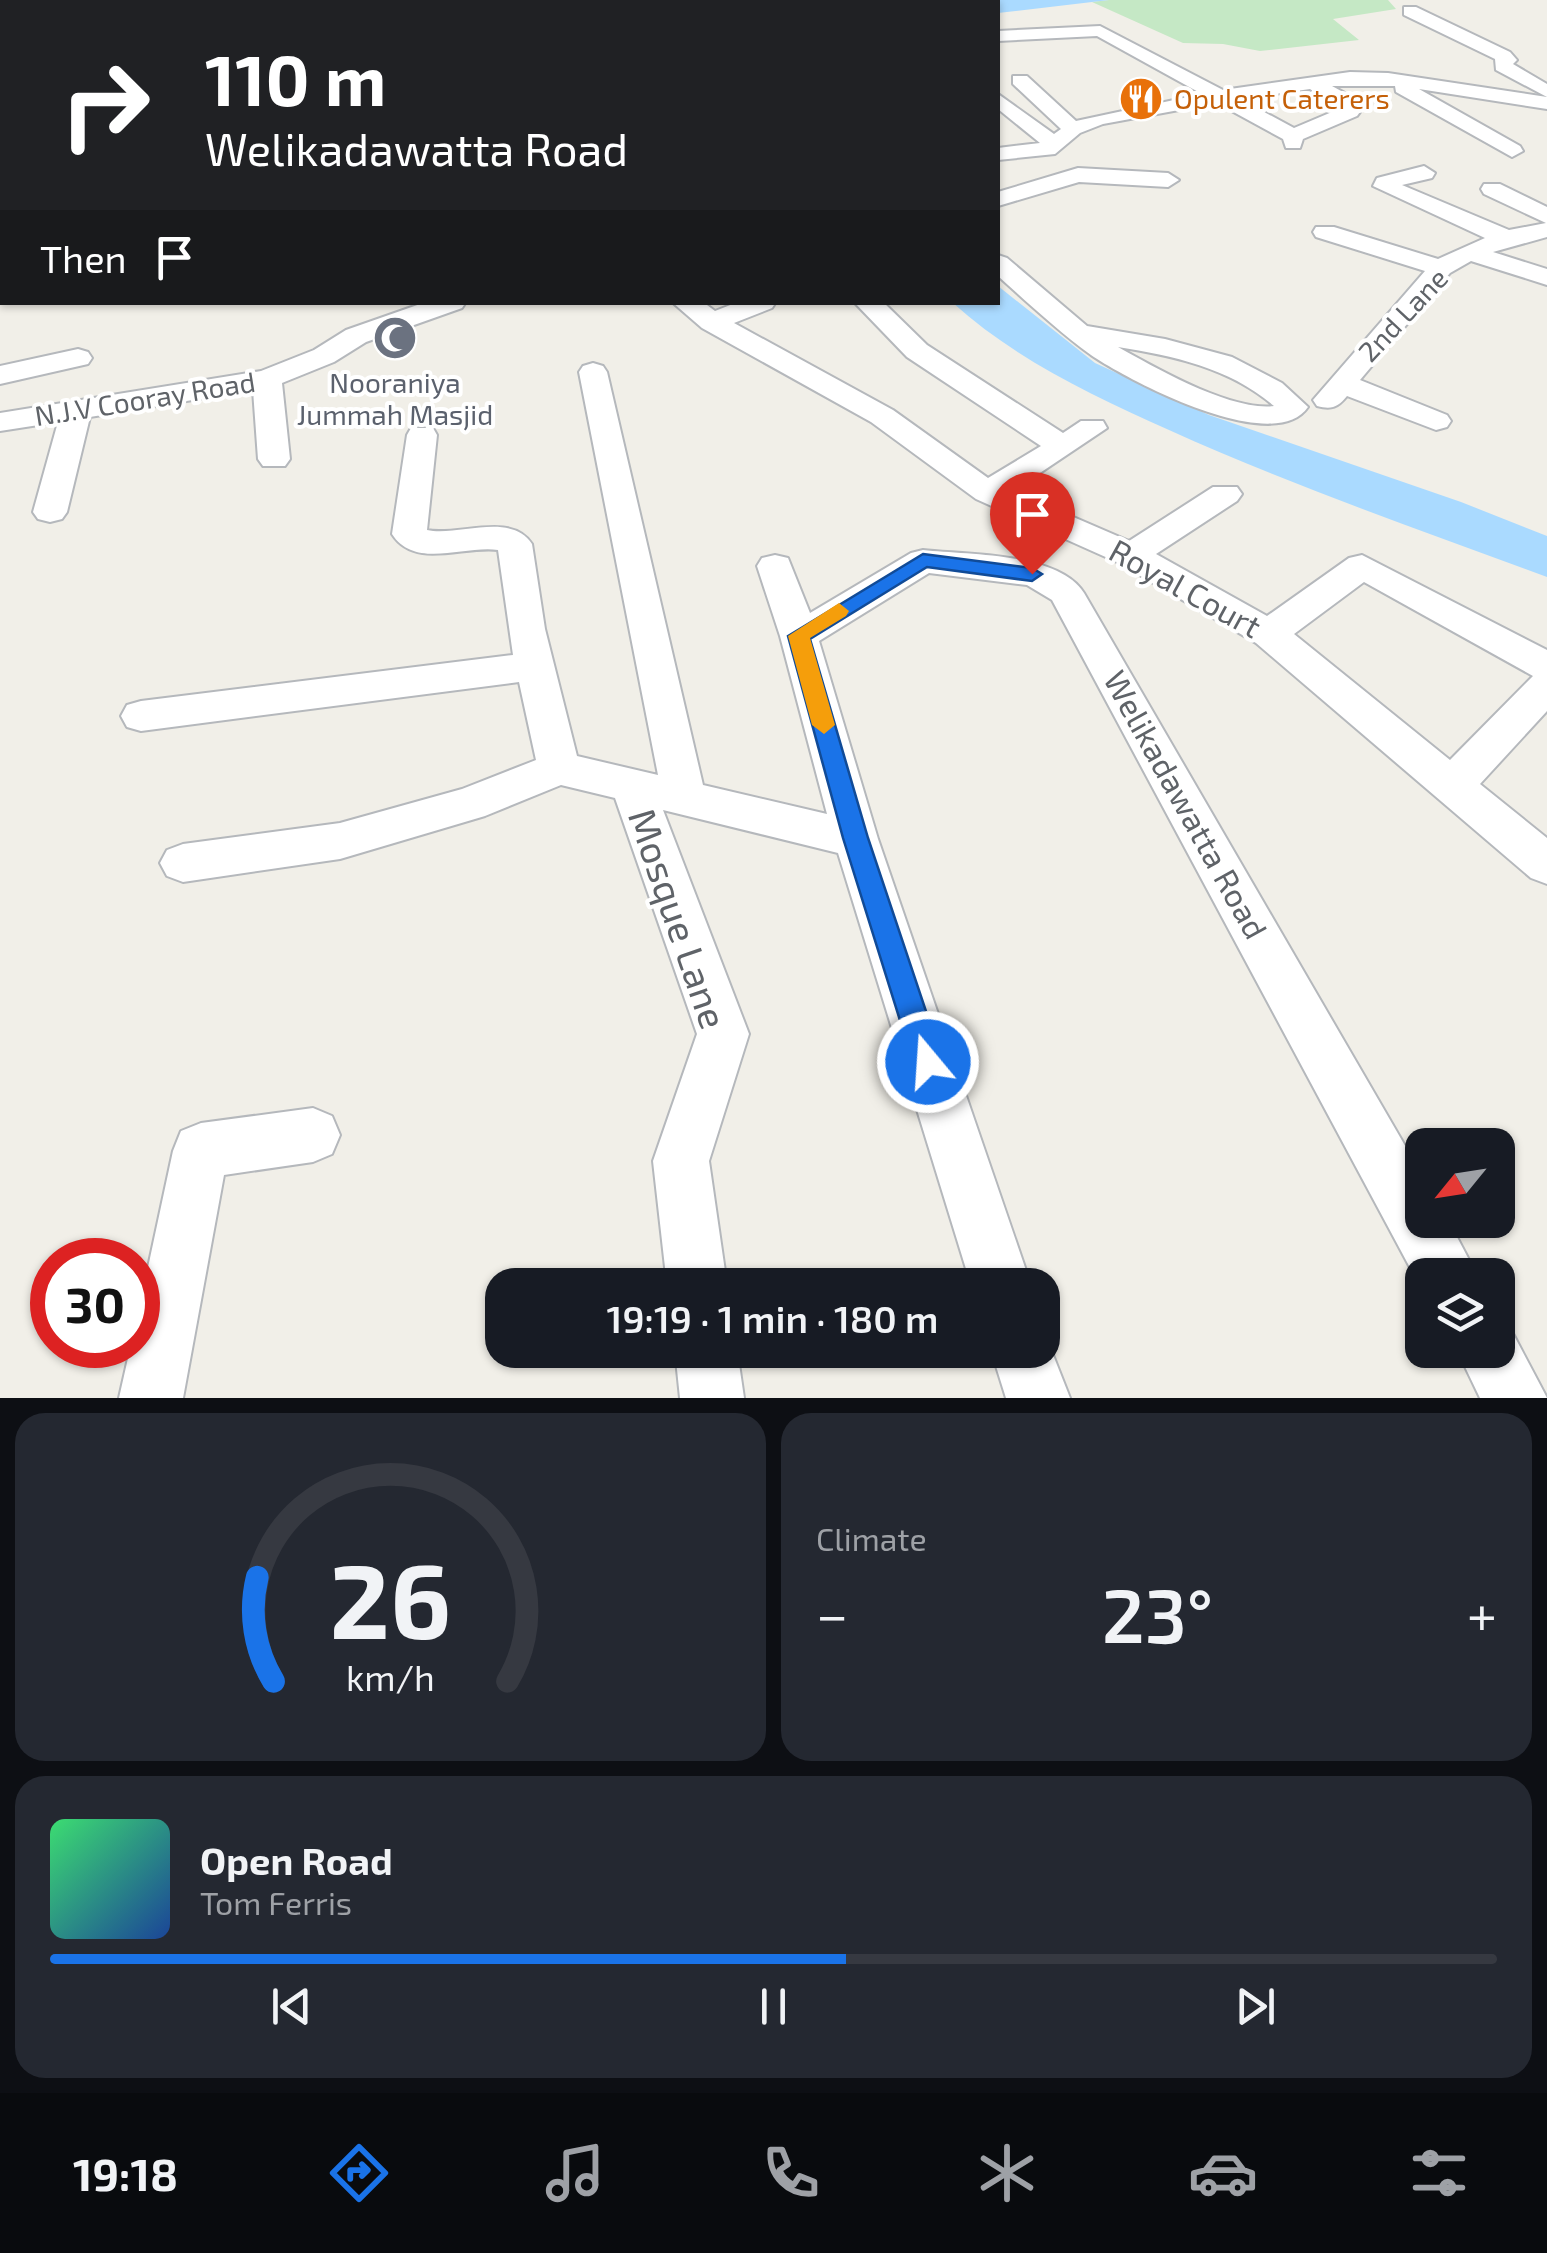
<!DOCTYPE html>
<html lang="en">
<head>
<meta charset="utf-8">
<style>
  body { margin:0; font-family:"Exo 2",sans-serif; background:#242831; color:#f1f3f6; height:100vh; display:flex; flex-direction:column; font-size:38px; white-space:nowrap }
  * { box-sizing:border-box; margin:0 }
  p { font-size:32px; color:#9ea1a6 }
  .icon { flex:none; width:55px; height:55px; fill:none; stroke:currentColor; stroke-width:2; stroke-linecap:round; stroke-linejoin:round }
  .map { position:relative; height:1398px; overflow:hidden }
  .details { display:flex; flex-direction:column; gap:15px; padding:15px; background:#0d0f14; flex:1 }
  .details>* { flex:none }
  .banner { position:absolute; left:0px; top:0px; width:1000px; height:305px; box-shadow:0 2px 8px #0004; background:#202124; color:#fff; overflow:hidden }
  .needle { width:65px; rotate:240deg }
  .buttons { position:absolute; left:1405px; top:1128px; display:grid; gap:20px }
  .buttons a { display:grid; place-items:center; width:110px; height:110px; border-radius:20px; background:#171b24; box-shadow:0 2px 8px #0004; font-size:50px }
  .speed { position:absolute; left:30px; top:1238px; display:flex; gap:20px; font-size:50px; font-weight:700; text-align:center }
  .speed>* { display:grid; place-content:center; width:130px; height:130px; border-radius:50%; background:#171b24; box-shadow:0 2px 8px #0004; line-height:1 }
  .speed .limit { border:15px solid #d22; background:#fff; color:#111 }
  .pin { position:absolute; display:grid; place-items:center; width:85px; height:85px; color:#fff; margin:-102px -42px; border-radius:50% 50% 50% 0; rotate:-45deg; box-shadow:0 0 10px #0007 }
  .pin .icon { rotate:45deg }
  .me { position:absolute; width:110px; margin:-55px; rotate:342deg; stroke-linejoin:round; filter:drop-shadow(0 0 8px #0008) }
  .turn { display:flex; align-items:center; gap:35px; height:210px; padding:0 40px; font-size:45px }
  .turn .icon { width:130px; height:130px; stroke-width:2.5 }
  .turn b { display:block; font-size:70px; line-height:85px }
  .then { display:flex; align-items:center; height:95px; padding:0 40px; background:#0003; gap:20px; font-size:38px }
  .big { font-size:75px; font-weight:600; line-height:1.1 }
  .details .tile { flex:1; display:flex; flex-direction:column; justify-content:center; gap:15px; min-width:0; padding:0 35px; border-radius:30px; background:#242831 }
  .details .dial { align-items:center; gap:0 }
  .dial svg { height:260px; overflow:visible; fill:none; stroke:#363941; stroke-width:7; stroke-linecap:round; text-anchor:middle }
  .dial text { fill:#f1f3f6; stroke:none }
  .song { display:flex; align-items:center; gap:30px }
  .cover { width:120px; height:120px; border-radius:15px; background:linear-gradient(135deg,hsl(140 70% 55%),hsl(220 70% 35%)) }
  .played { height:10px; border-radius:5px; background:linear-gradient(90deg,#1a73e8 55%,#363941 55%) }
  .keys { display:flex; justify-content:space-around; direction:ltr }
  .heat { display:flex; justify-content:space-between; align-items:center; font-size:55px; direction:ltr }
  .details .tiles { flex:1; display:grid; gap:15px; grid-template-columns:1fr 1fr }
  .tile:last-child { grid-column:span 2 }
  .trip { position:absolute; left:485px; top:1268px; width:575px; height:100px; border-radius:30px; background:#171b24; box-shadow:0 2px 8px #0004; font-weight:600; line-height:100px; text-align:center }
  .tab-bar { display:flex; height:160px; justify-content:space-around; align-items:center; background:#090b0e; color:#9ea1a6 }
  .tab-bar .icon { width:70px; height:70px }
  .tab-bar .active { color:#1a73e8 }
  .tab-bar b { font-size:45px; color:#f1f3f6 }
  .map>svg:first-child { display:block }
  .green { fill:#c5e8c5 }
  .water { fill:#aadaff }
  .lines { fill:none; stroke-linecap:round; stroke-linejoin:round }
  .minor-casing { stroke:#b5b8bc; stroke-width:4 }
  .highway-casing { stroke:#f9ab00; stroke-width:59 }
  .minor { fill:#fff; fill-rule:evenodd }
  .highway { stroke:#fde293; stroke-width:55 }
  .route { fill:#1a73e8; stroke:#114b97; stroke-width:2.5 }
  .slow { fill:#f59e0b }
  .labels { text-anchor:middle; stroke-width:8; stroke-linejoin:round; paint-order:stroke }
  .far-food-label { font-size:28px; fill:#c56008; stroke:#fff; text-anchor:start }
  .far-street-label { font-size:28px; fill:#5f6368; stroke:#fff }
  .far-worship-label { font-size:28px; fill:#5b616d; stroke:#fff }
  .street-label { font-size:32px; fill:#5f6368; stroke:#fff }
  .near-street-label { font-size:38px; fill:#5f6368; stroke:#fff }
</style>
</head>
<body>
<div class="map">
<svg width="1547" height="1398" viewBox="0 0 1547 1398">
  <rect width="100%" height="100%" fill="#f1efe8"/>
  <polygon class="green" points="1109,0 1388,0 1396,9 1333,19 1359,40 1260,51 1223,44 1183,43 1092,2"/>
  <g class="water">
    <polygon points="910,0 1109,0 998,13 998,2 895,2"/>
    <path d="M998,286L1095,363L1209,415L1461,502L1547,536V577C1420,530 1293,486 1169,430C1093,396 1015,359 953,303L998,302Z"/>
  </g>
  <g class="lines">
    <g class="minor-casing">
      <g id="minor">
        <polygon points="445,0 461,0 462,2 446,2"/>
        <polygon points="670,0 687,0 688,2 672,2"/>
        <polygon points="1404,7 1416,7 1510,52 1517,60 1513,64 1547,84 1547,97 1496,70 1495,59 1404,15"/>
        <path d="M1100,26L1223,90L1350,72L1388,73L1547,97V109L1419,89L1520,146L1523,151L1512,157L1396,92L1395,86H1332L1354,98L1360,112L1357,116L1303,139L1300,148H1286L1283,139L1217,103L1103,124L1080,133L1055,154L998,160V148L1040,143L998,109V94L1054,134L1061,129L1013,84V76H1027L1076,121L1202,94L1097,36L998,41V31ZM1310,89L1339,109L1294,128L1240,99Z"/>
        <rect x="0" y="38" width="2" height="10"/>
        <polygon points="0,163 2,164 2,177 0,177"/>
        <path d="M1424,166L1435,173L1432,178L1402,185L1509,230L1546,223L1484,194L1481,189L1484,184H1500L1547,207V237L1493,252L1547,269V285L1471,261L1450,273L1360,380L1447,415L1451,421L1447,427L1436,430L1347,396C1338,407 1332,410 1317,406L1313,400L1425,271L1316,237L1313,232L1316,227H1334L1438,259L1485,238L1373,186L1377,178Z"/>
        <polygon points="1078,168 1168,173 1179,180 1168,187 1079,182 998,206 998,192"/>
        <path d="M998,255L1007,258L1087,326L1165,339L1232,357L1282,383L1308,407C1274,457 1129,381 1091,355C1058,331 1028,303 998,276ZM1118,347C1174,356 1230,368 1274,406C1230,411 1156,368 1118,347Z"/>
        <polygon points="426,302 466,302 462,308 366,342 334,362 282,383 290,459 285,466 263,466 258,459 253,390 90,417 67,512 62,519 50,522 38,519 33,512 58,422 0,431 0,413 261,371 314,350 346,330"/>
        <path d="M672,302H703L715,311L738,302H776L772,308L734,323L893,410L988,478L1041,446L907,357L854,302H883L927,345L1063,433L1081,421H1103L1107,428L1013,491L1129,541L1213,487H1237L1242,494L1237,501L1156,554L1267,616L1349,558L1362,555L1547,650V711L1480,784L1547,838V884L1531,878L1256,643L1119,563L976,499L871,422L702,328ZM1364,582L1533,676L1450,760L1294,634Z"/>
        <polygon points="78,349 88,352 92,358 88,364 0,384 0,366"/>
        <path d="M593,363L603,366L607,372L703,785L827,814L780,636L757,566L762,558L775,555L788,558L810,613L911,553L923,550C967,555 1059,552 1084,593L1422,1175V1220H1448L1477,1275H1422V1290L1052,600L1027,585L929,573L819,641L878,839L1031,1285H971L838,853L663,810L749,1034L709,1161L727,1285H667L653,1161L697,1034L615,798L561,785L485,816L340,859L183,882L167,876L160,863L167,850L183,844L340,823L462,789L536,760L519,682L141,731L127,727L121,716L127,705L141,701L513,655L498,550C464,545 415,570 392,534L407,435L411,428H433L437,435L427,530C457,537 511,511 532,544L545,629L577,756L658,775L579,372L583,366Z"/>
        <polygon points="313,1108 332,1116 340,1135 332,1154 313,1162 224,1175 183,1398 119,1398 131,1345 138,1345 138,1314 173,1151 181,1131 201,1123"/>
        <polygon points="1498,1323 1510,1328 1547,1398 1480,1398 1457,1350 1498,1350"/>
        <polygon points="1042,1327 1070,1398 1006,1398 991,1350 1042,1350"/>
        <polygon points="675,1350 737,1350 744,1398 680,1398"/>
      </g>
    </g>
    <g class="highway-casing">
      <polyline id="highway" points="15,2 19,0"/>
    </g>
    <use href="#minor" class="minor"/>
    <use href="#highway" class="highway"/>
  </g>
  <polygon class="route" points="923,554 1032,568 1042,574 1032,581 927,567 810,639 868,838 943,1062 939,1072 928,1076 918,1072 913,1062 843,838 788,636"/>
  <polygon class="slow" points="839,603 849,611 846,616 810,638 835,725 824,734 812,725 788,636"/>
  <defs>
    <g id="restaurant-disc" transform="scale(2.25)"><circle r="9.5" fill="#e8710a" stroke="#fff"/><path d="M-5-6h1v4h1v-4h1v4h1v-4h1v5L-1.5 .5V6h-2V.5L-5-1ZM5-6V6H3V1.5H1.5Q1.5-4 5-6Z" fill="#fff"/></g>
    <g id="mosque-disc" transform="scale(2.25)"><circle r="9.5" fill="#6b7280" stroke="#fff"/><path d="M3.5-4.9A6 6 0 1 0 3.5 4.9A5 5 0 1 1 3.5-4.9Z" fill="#fff"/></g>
  </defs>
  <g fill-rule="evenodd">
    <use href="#restaurant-disc" x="1141" y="99"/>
    <use href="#mosque-disc" x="395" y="338"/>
  </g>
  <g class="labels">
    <g class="far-food-label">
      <text x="1174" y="109">Opulent Caterers</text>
    </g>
    <g class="far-street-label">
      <text transform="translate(1403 315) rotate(-47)" y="10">2nd Lane</text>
      <text transform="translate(145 399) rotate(-9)" y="10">N.J.V Cooray Road</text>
    </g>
    <g class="far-worship-label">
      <text x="395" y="393">Nooraniya<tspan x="395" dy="32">Jummah Masjid</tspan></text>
    </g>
    <g class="street-label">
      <text transform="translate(1185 589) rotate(29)" y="11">Royal Court</text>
      <text transform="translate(1185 805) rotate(61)" y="11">Welikadawatta Road</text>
    </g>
    <g class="near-street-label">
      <text transform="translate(677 919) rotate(71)" y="13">Mosque Lane</text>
    </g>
  </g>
</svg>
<div class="buttons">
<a><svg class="needle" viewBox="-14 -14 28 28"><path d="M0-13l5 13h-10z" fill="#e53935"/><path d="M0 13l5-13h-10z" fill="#9ea1a6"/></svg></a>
<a><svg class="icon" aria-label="layers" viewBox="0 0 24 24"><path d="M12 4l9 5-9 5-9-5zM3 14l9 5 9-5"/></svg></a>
</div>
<div class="speed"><div class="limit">30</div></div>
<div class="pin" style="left:1032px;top:574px;background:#d93025"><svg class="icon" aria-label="arrive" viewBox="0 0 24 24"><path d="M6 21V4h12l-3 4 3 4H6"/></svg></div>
<svg class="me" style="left:928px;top:1062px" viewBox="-20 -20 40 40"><circle r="17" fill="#1a73e8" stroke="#fff" stroke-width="3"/><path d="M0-11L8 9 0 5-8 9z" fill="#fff"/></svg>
<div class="trip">19:19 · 1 min · 180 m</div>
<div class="banner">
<div class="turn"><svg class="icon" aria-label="right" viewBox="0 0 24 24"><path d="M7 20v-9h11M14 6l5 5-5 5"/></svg><div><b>110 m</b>Welikadawatta Road</div></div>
<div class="then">Then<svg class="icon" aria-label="arrive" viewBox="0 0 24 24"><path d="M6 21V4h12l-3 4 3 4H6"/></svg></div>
</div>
</div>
<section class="details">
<div class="tiles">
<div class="tile dial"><svg viewBox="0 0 100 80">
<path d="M14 69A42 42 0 1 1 86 69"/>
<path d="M14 69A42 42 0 0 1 9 37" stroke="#1a73e8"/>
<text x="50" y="56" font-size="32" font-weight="700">26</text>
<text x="50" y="72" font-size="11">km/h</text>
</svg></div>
<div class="tile"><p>Climate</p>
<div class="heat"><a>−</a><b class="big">23°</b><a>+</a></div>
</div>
<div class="tile">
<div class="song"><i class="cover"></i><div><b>Open Road</b><p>Tom Ferris</p></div></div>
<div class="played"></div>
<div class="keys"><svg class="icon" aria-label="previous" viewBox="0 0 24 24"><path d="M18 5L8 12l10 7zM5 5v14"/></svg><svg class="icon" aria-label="pause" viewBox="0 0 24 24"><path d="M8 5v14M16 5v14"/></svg><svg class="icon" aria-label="next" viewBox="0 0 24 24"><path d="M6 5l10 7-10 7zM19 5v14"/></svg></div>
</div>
</div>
</section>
<nav class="tab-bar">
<b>19:18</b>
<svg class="icon active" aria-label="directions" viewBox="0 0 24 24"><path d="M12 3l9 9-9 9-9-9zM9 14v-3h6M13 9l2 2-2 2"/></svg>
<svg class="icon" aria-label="music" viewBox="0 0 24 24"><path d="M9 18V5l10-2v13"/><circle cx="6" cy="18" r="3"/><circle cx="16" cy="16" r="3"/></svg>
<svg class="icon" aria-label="phone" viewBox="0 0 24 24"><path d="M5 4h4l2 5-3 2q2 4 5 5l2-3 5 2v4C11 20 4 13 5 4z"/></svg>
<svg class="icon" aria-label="climate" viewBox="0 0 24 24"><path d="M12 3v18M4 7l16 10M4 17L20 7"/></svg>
<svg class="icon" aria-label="car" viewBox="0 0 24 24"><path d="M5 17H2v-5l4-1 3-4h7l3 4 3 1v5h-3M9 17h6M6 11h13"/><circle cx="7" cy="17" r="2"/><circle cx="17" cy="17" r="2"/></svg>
<svg class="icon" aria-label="filters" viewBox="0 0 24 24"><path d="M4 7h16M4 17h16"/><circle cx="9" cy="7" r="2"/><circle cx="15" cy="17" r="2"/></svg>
</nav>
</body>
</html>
